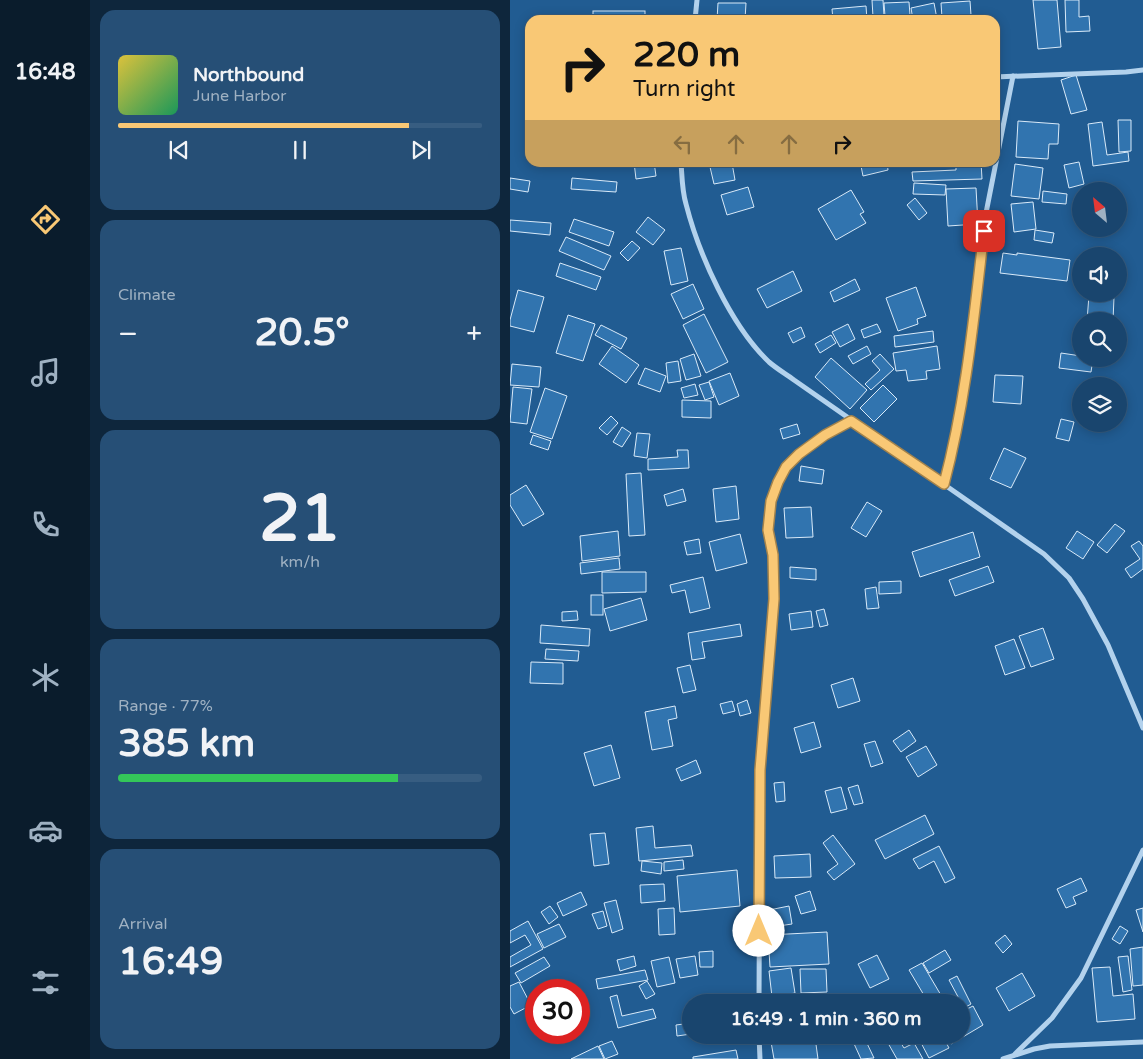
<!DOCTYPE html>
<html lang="en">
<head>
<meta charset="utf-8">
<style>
  body { margin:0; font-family:"Varela Round",sans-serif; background:#264f76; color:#f1f3f6; height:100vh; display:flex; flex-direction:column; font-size:19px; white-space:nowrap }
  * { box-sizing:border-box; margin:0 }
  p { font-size:16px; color:#9fb1c2 }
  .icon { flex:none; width:28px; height:28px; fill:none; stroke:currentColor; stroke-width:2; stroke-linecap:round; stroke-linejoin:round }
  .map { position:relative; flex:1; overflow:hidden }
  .sheet { display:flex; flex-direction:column; gap:10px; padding:10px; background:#0e263c; width:420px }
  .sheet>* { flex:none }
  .guide { position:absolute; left:15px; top:15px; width:475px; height:152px; border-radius:15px; box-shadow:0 2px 12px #0003,0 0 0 1px #375d81; background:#f9c875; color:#111; overflow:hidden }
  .needle { width:32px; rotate:332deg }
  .controls { position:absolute; left:562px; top:182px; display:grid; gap:10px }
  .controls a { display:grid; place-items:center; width:55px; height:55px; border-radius:50%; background:#19456e; box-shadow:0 2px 12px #0003,0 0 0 1px #375d81; font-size:25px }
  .speed { position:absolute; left:15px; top:979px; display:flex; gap:10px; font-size:25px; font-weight:700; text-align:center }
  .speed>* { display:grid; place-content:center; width:65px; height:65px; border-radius:50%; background:#19456e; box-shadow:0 2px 12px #0003,0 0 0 1px #375d81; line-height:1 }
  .speed .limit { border:8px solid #d22; background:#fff; color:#111 }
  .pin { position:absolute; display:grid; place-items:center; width:42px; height:42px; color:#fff; margin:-21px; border-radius:10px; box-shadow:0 2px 8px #0006 }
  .me { position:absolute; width:55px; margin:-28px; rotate:0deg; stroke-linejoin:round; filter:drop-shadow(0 0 4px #0008) }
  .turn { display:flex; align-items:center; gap:18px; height:105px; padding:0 25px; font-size:22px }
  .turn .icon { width:65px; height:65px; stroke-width:2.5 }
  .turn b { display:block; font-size:35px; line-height:42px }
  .lanes { display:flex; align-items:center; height:48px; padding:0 25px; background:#0003; justify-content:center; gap:25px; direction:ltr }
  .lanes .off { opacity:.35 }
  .big { font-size:38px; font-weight:700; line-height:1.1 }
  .sheet .card { flex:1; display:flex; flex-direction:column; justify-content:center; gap:8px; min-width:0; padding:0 18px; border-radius:15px; background:#264f76 }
  .sheet .dial { align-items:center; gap:0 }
  .dial b { font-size:65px; line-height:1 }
  .song { display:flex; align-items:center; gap:15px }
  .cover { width:60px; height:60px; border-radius:8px; background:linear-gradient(135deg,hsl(50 70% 55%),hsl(150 70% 35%)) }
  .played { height:5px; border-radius:2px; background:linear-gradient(90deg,#f9c875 80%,#375d81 80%) }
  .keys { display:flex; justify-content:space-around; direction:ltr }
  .heat { display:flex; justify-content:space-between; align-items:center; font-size:28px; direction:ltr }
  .charge { height:8px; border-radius:4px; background:linear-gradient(90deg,#34c759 77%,#375d81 0) }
  .trip { position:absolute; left:172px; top:994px; width:288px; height:50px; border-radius:25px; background:#19456e; box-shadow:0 2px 12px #0003,0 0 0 1px #375d81; font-weight:700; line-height:50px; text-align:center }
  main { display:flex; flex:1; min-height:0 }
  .menu { display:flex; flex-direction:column; width:90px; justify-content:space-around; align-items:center; background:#0a1c2c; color:#9fb1c2 }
  .menu .icon { width:35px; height:35px }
  .menu .current { color:#f9c875 }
  .menu b { font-size:22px; color:#f1f3f6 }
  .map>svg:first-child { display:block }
  .building { fill:#3174af; stroke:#d9eaf9 }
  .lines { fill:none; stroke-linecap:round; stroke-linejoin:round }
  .minor { stroke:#b3d2ed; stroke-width:5 }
  .route-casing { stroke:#a2824c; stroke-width:12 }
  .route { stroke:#f9c875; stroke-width:9 }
</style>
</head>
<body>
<main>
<nav class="menu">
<b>16:48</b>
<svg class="icon current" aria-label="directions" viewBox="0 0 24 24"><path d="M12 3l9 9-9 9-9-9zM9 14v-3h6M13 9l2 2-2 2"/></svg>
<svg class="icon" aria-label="music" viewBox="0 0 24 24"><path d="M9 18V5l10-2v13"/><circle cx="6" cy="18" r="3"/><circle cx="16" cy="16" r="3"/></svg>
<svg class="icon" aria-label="phone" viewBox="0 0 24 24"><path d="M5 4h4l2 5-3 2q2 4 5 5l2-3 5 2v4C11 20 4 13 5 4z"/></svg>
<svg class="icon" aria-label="climate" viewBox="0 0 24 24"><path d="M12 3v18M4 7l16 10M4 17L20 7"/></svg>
<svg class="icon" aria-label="car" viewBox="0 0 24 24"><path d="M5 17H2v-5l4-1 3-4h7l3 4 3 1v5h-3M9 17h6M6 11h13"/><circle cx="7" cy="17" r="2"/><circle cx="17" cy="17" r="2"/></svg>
<svg class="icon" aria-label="filters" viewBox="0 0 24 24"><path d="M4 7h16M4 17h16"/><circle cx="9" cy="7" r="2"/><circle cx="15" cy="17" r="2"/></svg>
</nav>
<section class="sheet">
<div class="card">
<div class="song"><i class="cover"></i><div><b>Northbound</b><p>June Harbor</p></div></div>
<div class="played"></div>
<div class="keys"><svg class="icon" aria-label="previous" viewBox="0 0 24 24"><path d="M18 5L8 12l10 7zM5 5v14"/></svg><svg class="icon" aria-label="pause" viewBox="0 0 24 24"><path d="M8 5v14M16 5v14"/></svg><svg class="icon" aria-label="next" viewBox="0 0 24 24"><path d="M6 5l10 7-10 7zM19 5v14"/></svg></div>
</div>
<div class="card"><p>Climate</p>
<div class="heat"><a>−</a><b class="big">20.5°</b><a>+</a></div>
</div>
<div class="card dial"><b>21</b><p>km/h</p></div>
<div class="card"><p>Range · 77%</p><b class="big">385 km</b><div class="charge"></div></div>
<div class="card"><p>Arrival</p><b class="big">16:49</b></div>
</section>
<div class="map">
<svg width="633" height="1059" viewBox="0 0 633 1059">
  <rect width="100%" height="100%" fill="#215c92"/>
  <g class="building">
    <polygon points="362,0 373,0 374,16 363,17"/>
    <polygon points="523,0 547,0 551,47 528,49"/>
    <polygon points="555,0 569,0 569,17 579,16 580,31 556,32"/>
    <polygon points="460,1 461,15 432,18 431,3"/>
    <polygon points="399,2 400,15 375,16 374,3"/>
    <polygon points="208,3 236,3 235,20 207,20"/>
    <polygon points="424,3 427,19 403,20 401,8"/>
    <polygon points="356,6 357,20 323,20 322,9"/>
    <rect x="83" y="11" width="52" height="9"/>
    <polygon points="566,75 577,110 561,114 551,80"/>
    <polygon points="608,120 621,120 621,151 609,152"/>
    <polygon points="508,121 549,124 548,144 539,144 538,159 506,157"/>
    <polygon points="592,122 597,155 618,152 619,161 583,166 578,124"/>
    <polygon points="124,162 144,162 146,176 126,179"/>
    <polygon points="365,162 377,162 378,170 353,176 351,166"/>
    <polygon points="446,162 471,162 472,179 403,181 402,172 446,170"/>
    <polygon points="569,162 574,184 559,188 554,165"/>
    <polygon points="222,163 225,180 204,184 200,167"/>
    <polygon points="505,164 533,168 529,199 501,196"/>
    <polygon points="0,178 20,181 18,192 0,189"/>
    <polygon points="62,178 107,182 106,192 61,189"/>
    <polygon points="404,183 436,185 435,195 403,194"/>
    <polygon points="238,187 244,207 217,215 211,195"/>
    <polygon points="466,188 468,224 438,226 436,189"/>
    <polygon points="341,190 354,212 350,214 356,223 326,240 308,209"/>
    <polygon points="533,191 557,194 556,204 532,202"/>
    <polygon points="405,198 417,213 409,220 397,205"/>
    <polygon points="523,202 526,229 504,232 501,204"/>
    <polygon points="138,217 155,230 143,245 126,232"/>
    <polygon points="64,219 104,232 99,246 59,232"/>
    <polygon points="0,220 41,223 40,235 0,231"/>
    <polygon points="525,230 544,233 542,243 524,240"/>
    <polygon points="56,237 101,256 94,270 49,251"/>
    <polygon points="122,241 130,248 118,261 110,253"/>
    <polygon points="171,248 178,281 161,285 154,251"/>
    <polygon points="493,253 507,255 507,253 560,260 557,281 490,273"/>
    <polygon points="50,263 91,277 86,290 46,276"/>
    <polygon points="283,271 292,291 257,308 247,289"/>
    <polygon points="345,279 350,290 324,302 320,292"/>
    <polygon points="183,284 194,309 173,319 161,294"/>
    <polygon points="406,287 416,316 407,319 408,324 388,331 376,298"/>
    <polygon points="8,290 34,297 24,332 0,326 0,320"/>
    <polygon points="579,295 604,297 603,321 577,321"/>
    <polygon points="194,314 218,362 196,373 173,325"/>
    <polygon points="58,315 85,324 73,361 46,353"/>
    <polygon points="338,324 345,339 330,347 322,332"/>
    <polygon points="367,324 371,332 354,338 351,330"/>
    <polygon points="91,325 117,338 111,349 85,335"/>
    <polygon points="291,327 295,337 283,343 278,333"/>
    <polygon points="423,331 424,342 385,347 384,336"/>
    <polygon points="321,335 326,343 310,353 305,344"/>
    <polygon points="102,346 129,365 116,383 89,364"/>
    <polygon points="357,346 361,354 343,364 338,356"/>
    <polygon points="427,346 430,369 416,371 417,379 398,381 396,370 386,371 383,353"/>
    <polygon points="551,353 571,356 571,359 583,359 581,372 549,368"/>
    <polygon points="184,354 191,376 176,380 170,359"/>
    <polygon points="370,354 384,369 361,390 355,384 370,370 362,361"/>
    <polygon points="321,358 357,390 340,409 305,377"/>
    <polygon points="168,361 171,381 158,383 156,363"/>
    <polygon points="2,364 31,367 29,387 0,385"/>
    <polygon points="135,368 156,376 150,392 128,384"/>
    <polygon points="220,373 229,396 209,405 199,381"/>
    <polygon points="485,375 513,376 511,404 483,402"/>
    <polygon points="199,382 204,397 195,400 189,385"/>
    <polygon points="185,384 188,395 174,398 171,388"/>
    <polygon points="373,385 387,399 364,422 350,408"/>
    <polygon points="3,387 22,389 17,424 0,422"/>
    <polygon points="35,388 57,396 42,439 20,432"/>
    <polygon points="172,400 201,401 201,418 172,417"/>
    <polygon points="101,416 108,423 97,435 89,428"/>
    <polygon points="551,419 564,422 559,441 546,438"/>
    <polygon points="287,424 290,434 273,439 270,429"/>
    <polygon points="112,427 121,433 112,447 103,442"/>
    <polygon points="127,433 140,434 137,458 124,456"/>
    <polygon points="23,435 41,441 38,450 20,444"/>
    <polygon points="494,448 516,458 501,488 480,479"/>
    <polygon points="167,450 178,450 179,468 138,470 138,459 168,457"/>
    <polygon points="291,466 314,470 312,484 289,481"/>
    <polygon points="131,473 135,535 119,536 116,474"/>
    <polygon points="16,485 34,514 13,526 0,505 0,495"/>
    <polygon points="226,486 229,519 206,522 203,489"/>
    <polygon points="173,489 176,501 157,506 154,495"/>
    <polygon points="357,502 372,511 356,537 341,528"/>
    <polygon points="301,507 303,537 276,538 274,508"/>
    <polygon points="605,524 615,531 597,553 587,545"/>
    <polygon points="108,531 110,556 72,561 70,536"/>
    <polygon points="567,531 584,542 573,559 556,548"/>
    <polygon points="463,532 470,557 410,577 402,552"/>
    <polygon points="230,534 237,563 206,571 199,542"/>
    <polygon points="189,539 191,553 177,555 174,542"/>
    <polygon points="629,541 633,546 633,569 621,578 615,569 630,559 621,546"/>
    <polygon points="109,558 110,569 71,574 70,563"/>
    <polygon points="478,566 484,582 445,596 439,580"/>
    <polygon points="280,567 306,569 306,580 280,578"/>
    <polygon points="92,572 136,572 136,592 92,593"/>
    <polygon points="193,577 200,608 180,613 175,590 162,593 160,585"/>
    <polygon points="391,581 391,593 369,594 369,582"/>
    <polygon points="366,587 369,608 357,609 355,589"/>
    <rect x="81" y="595" width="12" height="20"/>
    <polygon points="131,598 137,620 100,631 94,609"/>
    <polygon points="314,609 318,625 310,627 306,611"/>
    <polygon points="67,611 68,620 52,621 52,612"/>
    <polygon points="301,611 303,627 281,630 279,614"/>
    <polygon points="230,624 232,636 192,642 195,658 182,660 178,633"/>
    <polygon points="31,625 80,629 79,646 30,643"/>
    <polygon points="533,628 544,659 521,667 509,636"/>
    <polygon points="504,639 515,668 495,675 485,646"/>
    <polygon points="36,649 69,651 68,661 35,659"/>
    <polygon points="21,662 53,663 53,684 20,683"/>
    <polygon points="180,665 186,690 173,693 167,668"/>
    <polygon points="343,678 350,701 328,708 321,685"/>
    <polygon points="237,700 241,713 230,716 227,704"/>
    <polygon points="222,701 225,711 213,714 210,704"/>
    <polygon points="165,706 167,718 158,720 163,746 142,750 135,712"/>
    <polygon points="304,722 311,747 291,753 284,728"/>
    <polygon points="399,730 406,741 391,752 383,741"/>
    <polygon points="365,741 373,763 361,767 354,744"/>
    <polygon points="101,745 110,778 84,786 74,753"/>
    <polygon points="416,746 427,765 408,777 396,757"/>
    <polygon points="186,760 191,773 171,781 166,769"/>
    <polygon points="274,782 275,801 266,802 264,783"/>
    <polygon points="348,785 353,803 344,805 338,788"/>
    <polygon points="331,787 337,809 321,813 315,791"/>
    <polygon points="415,815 424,834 375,859 365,840"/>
    <polygon points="143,826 145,848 181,845 183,856 129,861 126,828"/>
    <polygon points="95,833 99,864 84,866 80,834"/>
    <polygon points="323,835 345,864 324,880 317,872 328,864 313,843"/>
    <polygon points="429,846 445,878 435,883 424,861 409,869 403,859"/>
    <polygon points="300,854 301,877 265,878 264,856"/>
    <polygon points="173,860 174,869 154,871 154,862"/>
    <polygon points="132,861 152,863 151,874 131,871"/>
    <polygon points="227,870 230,906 170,912 167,876"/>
    <polygon points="571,878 577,891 563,897 566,904 556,908 547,889"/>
    <polygon points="154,884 155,901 131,903 130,885"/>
    <polygon points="300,891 306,910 291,914 285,896"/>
    <polygon points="71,892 77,905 53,916 47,903"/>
    <polygon points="106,900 113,929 102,933 94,903"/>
    <polygon points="40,906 48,917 39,924 31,912"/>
    <polygon points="279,906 282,924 262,927 259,910"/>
    <polygon points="164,908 165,934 149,935 148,909"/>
    <polygon points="633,908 633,932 626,910"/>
    <polygon points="93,911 97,926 88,929 82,914"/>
    <polygon points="18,921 33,949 0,967 0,957 21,945 15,935 0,943 0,931"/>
    <polygon points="49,924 56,937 34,948 27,934"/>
    <polygon points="610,926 618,931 610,944 602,939"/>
    <polygon points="317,932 319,964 260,967 258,935"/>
    <polygon points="495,935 502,944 493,953 485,943"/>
    <polygon points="633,947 633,985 623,986 620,949"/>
    <polygon points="435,950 441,960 419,973 413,963"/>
    <polygon points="203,951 203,967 190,967 189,952"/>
    <polygon points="367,955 379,979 360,988 348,964"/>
    <polygon points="124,956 126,966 110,971 107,960"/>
    <polygon points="185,956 188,975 170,978 166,959"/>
    <polygon points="618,956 622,990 613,992 608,957"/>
    <polygon points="34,957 40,966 11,983 5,973"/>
    <polygon points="159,957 165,983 147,987 141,961"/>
    <polygon points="412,963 435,1002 418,1002 399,970"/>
    <polygon points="600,967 603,996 623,994 625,1019 587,1022 582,968"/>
    <polygon points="281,968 285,993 262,997 259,971"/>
    <polygon points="290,969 316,969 317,992 291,993"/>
    <polygon points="135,970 138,980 88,989 86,979"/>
    <polygon points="512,973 525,996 499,1011 486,988"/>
    <polygon points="447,976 461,1004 454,1008 439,980"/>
    <polygon points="137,981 145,994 136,999 129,986"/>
    <polygon points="9,982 21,1005 4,1014 0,1007 0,986"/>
    <polygon points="107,995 112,1016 143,1009 146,1018 108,1028 100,997"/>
    <polygon points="463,1006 473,1025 441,1044 436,1035 451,1035 451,1012"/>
    <polygon points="181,1023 181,1034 167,1036 166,1025"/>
    <polygon points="267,1035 280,1035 281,1041 305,1037 308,1059 264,1059 260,1036"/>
    <polygon points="340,1035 353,1035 364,1058 351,1059"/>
    <polygon points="377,1035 386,1035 394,1048 404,1043 413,1059 387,1059 374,1036"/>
    <polygon points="388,1035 399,1035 401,1039 393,1044"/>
    <polygon points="416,1035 432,1035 439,1048 419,1058 409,1039"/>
    <polygon points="102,1041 108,1054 95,1059 89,1046"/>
    <polygon points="88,1046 94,1059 61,1059"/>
    <polygon points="226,1050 228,1059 183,1059 183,1057"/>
  </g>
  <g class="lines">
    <g class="minor">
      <polyline points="185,20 187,0"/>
      <polyline points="485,77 616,72 633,70"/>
      <path d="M171,162C172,176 172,191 176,204C189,255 221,326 259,362C267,369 276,374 284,380L534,554L559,578L573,599L598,645L633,728"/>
      <polyline points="435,484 446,441 456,376 476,213 503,76"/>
      <polyline points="249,1002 250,770 264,599 263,555 258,530 258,516 263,492 276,467 289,455 315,435 341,421"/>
      <polyline points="249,1035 250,1059"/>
      <polyline points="505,1054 542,1018 571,978 633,850"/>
      <polyline points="493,1059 524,1049 540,1046 633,1042"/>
    </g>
  </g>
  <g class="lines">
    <g class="route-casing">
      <path id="route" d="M249,931L250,770L264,599L263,555L258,530L261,501L268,482L276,467L289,454L315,435L341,421L434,484C456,401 464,316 474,231"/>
    </g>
    <use href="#route" class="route"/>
  </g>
</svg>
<div class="controls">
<a><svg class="needle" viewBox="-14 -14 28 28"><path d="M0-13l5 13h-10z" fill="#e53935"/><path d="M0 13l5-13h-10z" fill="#9fb1c2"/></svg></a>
<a><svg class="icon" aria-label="sound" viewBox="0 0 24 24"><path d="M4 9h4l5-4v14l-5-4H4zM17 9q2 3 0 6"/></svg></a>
<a><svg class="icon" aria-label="search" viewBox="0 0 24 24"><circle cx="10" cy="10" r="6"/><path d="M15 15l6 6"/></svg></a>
<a><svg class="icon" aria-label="layers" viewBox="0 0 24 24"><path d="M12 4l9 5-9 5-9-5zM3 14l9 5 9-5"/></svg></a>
</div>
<div class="speed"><div class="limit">30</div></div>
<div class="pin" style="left:474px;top:231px;background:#d93025"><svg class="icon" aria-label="arrive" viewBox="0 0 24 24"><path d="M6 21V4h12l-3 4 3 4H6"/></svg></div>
<svg class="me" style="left:249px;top:931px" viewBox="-20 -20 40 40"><circle r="19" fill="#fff"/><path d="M0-13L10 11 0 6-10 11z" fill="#f9c875"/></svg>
<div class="trip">16:49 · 1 min · 360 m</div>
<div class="guide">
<div class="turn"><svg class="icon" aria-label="right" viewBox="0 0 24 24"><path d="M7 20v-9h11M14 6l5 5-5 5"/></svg><div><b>220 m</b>Turn right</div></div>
<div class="lanes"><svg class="icon off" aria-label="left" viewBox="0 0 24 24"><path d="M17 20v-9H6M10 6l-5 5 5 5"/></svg><svg class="icon off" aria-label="ahead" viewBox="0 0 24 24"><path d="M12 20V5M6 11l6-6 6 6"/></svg><svg class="icon off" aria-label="ahead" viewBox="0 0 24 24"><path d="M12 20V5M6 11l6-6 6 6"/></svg><svg class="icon" aria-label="right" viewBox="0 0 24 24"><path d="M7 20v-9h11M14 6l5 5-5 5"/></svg></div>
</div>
</div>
</main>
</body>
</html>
